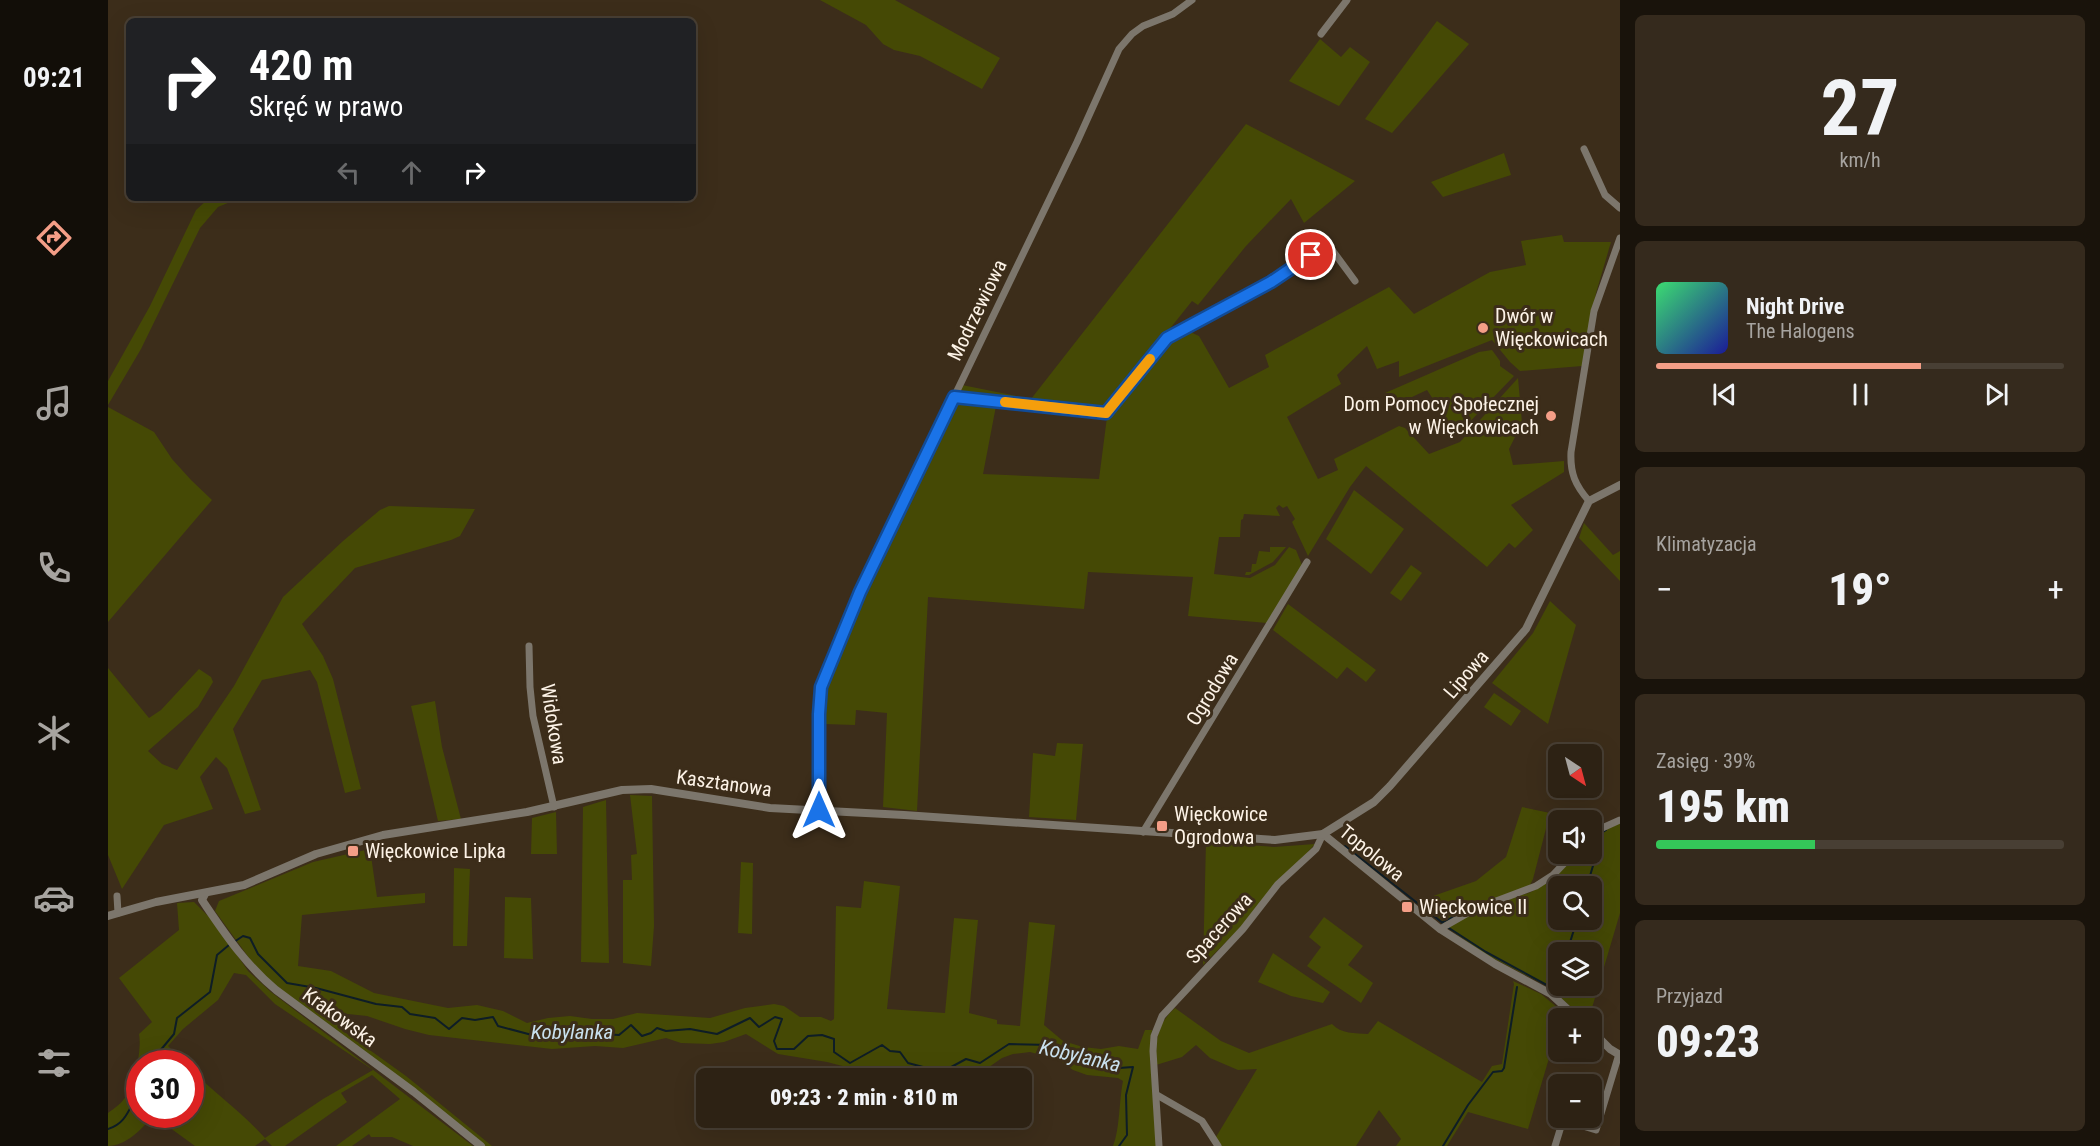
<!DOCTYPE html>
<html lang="pl">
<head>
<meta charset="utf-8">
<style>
  body { margin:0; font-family:"Roboto Condensed",sans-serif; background:#352a1d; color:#f1f3f6; height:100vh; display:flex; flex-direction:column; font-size:22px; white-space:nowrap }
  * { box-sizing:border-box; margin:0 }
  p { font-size:20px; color:#a7a4a0 }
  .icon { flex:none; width:33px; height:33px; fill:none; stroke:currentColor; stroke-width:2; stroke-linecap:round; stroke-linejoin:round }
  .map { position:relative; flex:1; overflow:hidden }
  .sheet { display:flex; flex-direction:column; gap:15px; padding:15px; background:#19130b; width:480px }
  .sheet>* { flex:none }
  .hud { position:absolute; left:18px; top:18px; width:570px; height:183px; border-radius:9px; box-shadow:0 6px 24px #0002,0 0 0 2px #483f34; background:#202124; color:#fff; overflow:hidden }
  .needle { width:39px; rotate:144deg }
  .controls { position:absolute; left:1440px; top:744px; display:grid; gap:12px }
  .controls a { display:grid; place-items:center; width:54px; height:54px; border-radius:9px; background:#2d2214; box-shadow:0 6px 24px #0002,0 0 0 2px #483f34; font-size:30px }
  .speed { position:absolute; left:18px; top:1050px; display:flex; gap:12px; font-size:30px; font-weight:700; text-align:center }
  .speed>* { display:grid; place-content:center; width:78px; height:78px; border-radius:50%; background:#2d2214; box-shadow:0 6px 24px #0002,0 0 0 2px #483f34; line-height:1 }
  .speed .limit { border:9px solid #d22; background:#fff; color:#111 }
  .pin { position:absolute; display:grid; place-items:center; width:51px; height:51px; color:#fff; margin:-26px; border:3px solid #fff; border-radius:50%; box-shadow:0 2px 6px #0007 }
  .me { position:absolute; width:66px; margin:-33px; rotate:0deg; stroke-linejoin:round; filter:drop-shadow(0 0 4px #0008) }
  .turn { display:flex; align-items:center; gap:21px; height:126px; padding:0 24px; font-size:27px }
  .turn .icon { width:78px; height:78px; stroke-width:2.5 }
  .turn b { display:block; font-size:42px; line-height:51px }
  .lanes { display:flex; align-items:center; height:57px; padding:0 24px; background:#0003; justify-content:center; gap:30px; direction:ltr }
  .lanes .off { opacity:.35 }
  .big { font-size:45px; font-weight:800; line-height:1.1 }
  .sheet .card { flex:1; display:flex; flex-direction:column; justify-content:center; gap:9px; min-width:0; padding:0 21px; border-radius:9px; background:#352a1d }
  .sheet .dial { align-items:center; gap:0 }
  .dial b { font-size:78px; line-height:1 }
  .song { display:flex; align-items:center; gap:18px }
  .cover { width:72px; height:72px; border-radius:9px; background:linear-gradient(135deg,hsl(140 70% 55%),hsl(240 70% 35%)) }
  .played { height:6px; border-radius:3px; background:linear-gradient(90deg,#f49e87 65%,#483f34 65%) }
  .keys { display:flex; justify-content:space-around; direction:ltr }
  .heat { display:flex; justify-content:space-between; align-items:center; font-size:33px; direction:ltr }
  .charge { height:9px; border-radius:4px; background:linear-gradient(90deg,#34c759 39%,#483f34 0) }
  .trip { position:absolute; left:588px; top:1068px; width:336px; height:60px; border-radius:9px; background:#2d2214; box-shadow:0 6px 24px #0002,0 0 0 2px #483f34; font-weight:800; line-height:60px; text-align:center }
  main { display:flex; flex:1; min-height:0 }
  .dock { display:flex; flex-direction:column; width:108px; justify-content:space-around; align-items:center; background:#120e08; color:#a7a4a0 }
  .dock .icon { width:42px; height:42px }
  .dock .current { color:#f49e87 }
  .dock b { font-size:27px; color:#f1f3f6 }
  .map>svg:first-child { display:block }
  .green { fill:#454905; fill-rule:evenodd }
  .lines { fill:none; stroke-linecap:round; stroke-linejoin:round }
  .stream { stroke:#0e1d26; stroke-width:2 }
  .minor { stroke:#7c766c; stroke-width:7 }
  .tertiary { stroke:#7c766c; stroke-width:8 }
  .route-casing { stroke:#114b97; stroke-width:15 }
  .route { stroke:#1a73e8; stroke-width:10 }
  .slow { stroke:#f59e0b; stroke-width:10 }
  .poi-dot { fill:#f49e87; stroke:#3c2d1a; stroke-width:2 }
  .labels { text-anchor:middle; stroke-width:6; stroke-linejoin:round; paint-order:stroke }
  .street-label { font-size:20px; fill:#fdf3e7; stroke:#3c2d1a }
  .poi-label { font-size:20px; fill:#fdf3e7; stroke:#3c2d1a; text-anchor:start }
  .water-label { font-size:21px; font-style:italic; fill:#c9e1ef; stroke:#3c2d1a }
</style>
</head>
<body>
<main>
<nav class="dock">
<b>09:21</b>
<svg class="icon current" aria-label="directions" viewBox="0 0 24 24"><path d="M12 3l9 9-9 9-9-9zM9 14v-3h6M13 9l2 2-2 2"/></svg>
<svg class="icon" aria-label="music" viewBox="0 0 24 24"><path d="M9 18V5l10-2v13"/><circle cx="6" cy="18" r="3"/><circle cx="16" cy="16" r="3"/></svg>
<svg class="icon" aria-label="phone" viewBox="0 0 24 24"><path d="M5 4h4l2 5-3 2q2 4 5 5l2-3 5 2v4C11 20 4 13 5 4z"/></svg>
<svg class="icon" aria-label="climate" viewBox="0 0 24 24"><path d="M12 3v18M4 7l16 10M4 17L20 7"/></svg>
<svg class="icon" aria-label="car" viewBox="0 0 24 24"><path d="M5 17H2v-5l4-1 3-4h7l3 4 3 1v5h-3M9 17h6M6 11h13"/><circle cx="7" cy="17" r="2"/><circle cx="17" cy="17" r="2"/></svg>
<svg class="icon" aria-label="filters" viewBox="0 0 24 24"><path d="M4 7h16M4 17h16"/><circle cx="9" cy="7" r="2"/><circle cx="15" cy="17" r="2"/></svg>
</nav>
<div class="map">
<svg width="1512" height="1146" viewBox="0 0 1512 1146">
  <rect width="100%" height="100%" fill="#3c2d1a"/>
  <g class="green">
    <polygon points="712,0 787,0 892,58 874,89 812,56 786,50 775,44 758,25"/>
    <polygon points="1329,21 1361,44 1284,133 1257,119"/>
    <polygon points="1212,39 1233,57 1242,47 1262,62 1231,106 1181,81"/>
    <polygon points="1138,124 1247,181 1196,223 1183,199 1138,246 1090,305 1084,301 997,410 861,395 852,389 854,385 923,399"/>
    <polygon points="1396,153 1403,175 1335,197 1323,182"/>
    <polygon points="104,198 132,198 110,207 92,228 33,349 0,405 0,381 42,306 88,210 99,200"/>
    <polygon points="1454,235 1456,242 1503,242 1488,293 1474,366 1412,371 1402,362 1384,340 1291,377 1291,361 1269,369 1259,346 1229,375 1233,384 1179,417 1210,479 1230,470 1226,459 1291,426 1297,428 1321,454 1352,442 1410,378 1414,423 1401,449 1405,465 1456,461 1456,472 1403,505 1425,530 1407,548 1401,543 1379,567 1258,466 1242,487 1200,556 1184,522 1187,519 1179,506 1175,508 1171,505 1168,508 1172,516 1136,514 1135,519 1133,520 1132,537 1111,537 1106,574 1142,578 1167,565 1181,547 1188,550 1194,565 1159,623 1080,616 1085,577 980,572 976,609 820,597 809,811 775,807 779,713 748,710 747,725 716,724 719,686 759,592 847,402 888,406 875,474 991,479 999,417 1058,343 1080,331 1091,336 1121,388 1161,367 1157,355 1281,287 1306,314 1382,272 1418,265 1413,241"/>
    <polygon points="1384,350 1392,361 1392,366 1406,376 1349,435 1319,390 1304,397 1278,399 1277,393 1371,352"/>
    <polygon points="0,407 46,432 64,459 83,480 104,500 0,622"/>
    <polygon points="1246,490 1296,529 1263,574 1218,539"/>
    <polygon points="281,506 367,509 352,536 343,540 247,568 194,624 215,656 225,679 253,789 237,793 209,682 202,670 154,680 125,729 153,810 137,814 119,768 108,757 92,777 105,809 56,825 14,889 0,855 0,668 41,718 53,710 91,669 103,677 105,682 90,707 40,751 54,764 69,770 126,686 175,597 235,541 272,510"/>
    <polygon points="1476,523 1505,555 1512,551 1512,581 1471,538"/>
    <polygon points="1162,547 1178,547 1165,562 1141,575 1137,575 1138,572 1143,572 1144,564 1148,564 1151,551 1162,552"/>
    <polygon points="1303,565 1314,573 1293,601 1282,593"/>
    <polygon points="1442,601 1468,625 1440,724 1384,683 1425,633"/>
    <polygon points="1180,604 1268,670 1258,682 1239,667 1229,679 1165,630"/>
    <polygon points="1386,693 1413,711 1403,726 1376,707"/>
    <polygon points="327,701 334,747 353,819 330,821 303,706"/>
    <polygon points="949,743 975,744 968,820 921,817 925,753 947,756"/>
    <polygon points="522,795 544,796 546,926 543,966 515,963 515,880 524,880 523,855 529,854"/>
    <polygon points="498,800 501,963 473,962 475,807"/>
    <polygon points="1414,807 1442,813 1425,879 1422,885 1383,900 1354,912 1337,923 1311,901 1368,881 1398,857"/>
    <polygon points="448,812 449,854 423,854 424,818"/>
    <path d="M1512,822V913L1481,1018H1476L1439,986L1377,954L1340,928L1368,911L1423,892L1438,883L1468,854H1484V839L1493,831ZM1450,886H1484V920H1450ZM1450,952H1484V986H1450Z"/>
    <polygon points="1098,842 1166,847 1207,844 1133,927 1095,965"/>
    <path d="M262,849L269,897L317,893V903L194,915L190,966L223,971L266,993L340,1008L369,1005L395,1011L419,1023L440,1018L462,1016L484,1019H505L529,1013L602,1018L637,1008L666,1004L676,1006L692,1017H713L723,1021L726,1019L728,906L753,908L756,881L792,886L779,1009L837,1013L846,918L870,920L861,1013L889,1020V1024L912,1026L921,922L947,925L936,1025L955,1041L975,1047L993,1049L1011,1046L1030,1049L1037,1030H1044L1042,1060L1051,1131V1146H1005C1012,1129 1011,1101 1015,1081L1010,1078L979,1075L965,1070L951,1060L922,1052L905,1054L894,1058L871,1074L846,1078L769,1066L746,1069L719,1062L670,1054L638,1034L616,1042L602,1044L573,1043L558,1038L515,1048L487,1046L444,1049L321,1035L297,1029L259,1016L240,1014L232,1020L231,1028L298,1076L384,1146H375L155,977L107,911L111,901L205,862Z"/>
    <polygon points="633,862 645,863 644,934 630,933"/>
    <polygon points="346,868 362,869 359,946 345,946"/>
    <polygon points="397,897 423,898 425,959 396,958"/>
    <path d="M86,902L108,924L140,971L163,992L365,1146H305L284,1137H263L261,1134L244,1146H228L292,1099L264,1075L233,1093L239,1102L177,1146H164L157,1139L147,1146H87L47,1117H44C33,1130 17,1146 0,1146V1113C7,1108 14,1103 18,1096C27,1082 34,1049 31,1034L44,1022L11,978L71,930L69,903ZM126,973L138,975L167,1004L265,1070L215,1099L157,1138C135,1113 106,1093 83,1069L82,1114H32V1064L77,1063L60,1046L75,1029L110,1000Z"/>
    <polygon points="1216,917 1255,946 1240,965 1265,983 1253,1003 1199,966 1213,947 1201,937"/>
    <polygon points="1165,953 1222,992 1215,1003 1183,996 1150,982"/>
    <path d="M1405,981L1433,994L1455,1012L1453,1018H1450V1028L1420,1129L1360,1112L1339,1146H1288L1293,1139L1271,1110L1248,1146H1112L1108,1137L1149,1069L1130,1070L1102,1058L1088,1045L1074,1057L1048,1065C1048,1041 1048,1025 1067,1008L1113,1041L1141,1053L1224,1024C1233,1034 1247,1033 1260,1034L1270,1021L1374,1082L1384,1066L1394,1064L1406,984Z"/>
  </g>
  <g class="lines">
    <g class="stream">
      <polyline points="1237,846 1341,928 1378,952 1448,990 1450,980"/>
      <polyline points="1479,886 1495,832 1498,830"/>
      <polyline points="1335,922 1356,912"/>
      <polyline points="126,942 135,936 142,938 150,954 179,983 208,988 268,1004 294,1007 302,1014 327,1018 341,1029 354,1018 367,1020 385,1017 390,1026 424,1035 442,1031 511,1035 523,1025 534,1036 543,1033 549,1028 558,1031 582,1029 609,1034 642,1018 651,1027 667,1017 674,1019 666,1041 669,1049 686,1049 700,1036 714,1035 726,1039 726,1052 742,1063 774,1045 782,1051 792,1052 800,1063 834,1072 858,1059 872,1063 901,1044 943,1045 982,1060 1011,1068 1025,1067 1018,1095 1019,1135 1011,1146"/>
      <polyline points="1459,952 1469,920"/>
      <polyline points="46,1064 51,1052 66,1034 69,1018 102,992 109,955 121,945"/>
      <path d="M0,1129C20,1123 21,1106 32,1091"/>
      <polyline points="1335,1146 1360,1105 1385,1072 1394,1071 1396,1068 1409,987"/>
    </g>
    <g class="minor">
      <polyline points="1213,34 1239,0"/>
      <polyline points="1476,149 1497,195 1512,208"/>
      <polyline points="846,397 998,413 1059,338 1163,282 1219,243 1247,281"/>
      <path d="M1481,501C1467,485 1462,473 1463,452L1486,311L1512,238"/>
      <polyline points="421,646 422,687 425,716 446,807"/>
      <polyline points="711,810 711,714 713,687 752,592 969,142 1011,49 1024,34 1035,26 1065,14 1084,0"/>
      <polyline points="1035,832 1199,562"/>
      <polyline points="1484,837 1492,829 1512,820"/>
      <polyline points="9,896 10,913"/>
      <polyline points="1332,929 1367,909 1428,886 1445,875 1465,854"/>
      <polyline points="1049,1095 1094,1121 1110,1146"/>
      <polyline points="1051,1146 1045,1051 1046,1036 1054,1016 1135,929 1170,884 1208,849 1215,834"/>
      <polyline points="1447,1146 1455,1120 1488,1130 1511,1054"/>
    </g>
    <g class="tertiary">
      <polyline points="1215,834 1332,929 1387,964 1443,994 1469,1018"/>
      <path d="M97,894L94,900L98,906C119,937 139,966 168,990L306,1092L373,1146"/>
      <polyline points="0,916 48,902 136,885 208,854 275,835 419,812 514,790 543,789 662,808 796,815 1167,840 1215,834 1266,802 1282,786 1418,629 1481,501 1512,485"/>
      <polyline points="1484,1031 1502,1049 1512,1055"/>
    </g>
  </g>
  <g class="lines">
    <g class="route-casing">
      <polyline id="route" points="711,810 711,714 713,687 752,592 846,397 998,413 1059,338 1163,282 1203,255"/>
    </g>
    <use href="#route" class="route"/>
    <polyline class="slow" points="897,402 998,413 1042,359"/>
  </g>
  <g class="poi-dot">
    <circle cx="1375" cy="328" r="6"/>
    <circle cx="1443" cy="416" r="6"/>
    <rect x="1048" y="820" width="12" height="12" rx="3"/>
    <rect x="239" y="845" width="12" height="12" rx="3"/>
    <rect x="1293" y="901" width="12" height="12" rx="3"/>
  </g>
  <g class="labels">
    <g class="street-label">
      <text transform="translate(869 310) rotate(-64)" y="7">Modrzewiowa</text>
      <text transform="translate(1358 674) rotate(-49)" y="7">Lipowa</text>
      <text transform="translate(1104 689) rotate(-59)" y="7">Ogrodowa</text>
      <text transform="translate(446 724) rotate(81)" y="7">Widokowa</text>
      <text transform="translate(616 783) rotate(8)" y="7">Kasztanowa</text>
      <text transform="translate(1264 853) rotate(39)" y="7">Topolowa</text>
      <text transform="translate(1111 928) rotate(-48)" y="7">Spacerowa</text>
      <text transform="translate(232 1017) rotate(36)" y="7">Krakowska</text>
    </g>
    <g class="poi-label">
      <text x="1387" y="323">Dwór w<tspan x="1387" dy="23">Więckowicach</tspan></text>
      <text x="1431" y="411" text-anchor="end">Dom Pomocy Społecznej<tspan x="1431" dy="23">w Więckowicach</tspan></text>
      <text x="1066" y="821">Więckowice<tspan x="1066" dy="23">Ogrodowa</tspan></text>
      <text x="257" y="858">Więckowice Lipka</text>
      <text x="1311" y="914">Więckowice II</text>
    </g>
    <g class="water-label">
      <text x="464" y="1039">Kobylanka</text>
      <text transform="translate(972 1056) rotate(13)" y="7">Kobylanka</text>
    </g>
  </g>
</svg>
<div class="controls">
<a><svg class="needle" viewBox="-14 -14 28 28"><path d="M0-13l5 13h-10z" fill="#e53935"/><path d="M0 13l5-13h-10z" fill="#a7a4a0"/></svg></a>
<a><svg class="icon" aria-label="sound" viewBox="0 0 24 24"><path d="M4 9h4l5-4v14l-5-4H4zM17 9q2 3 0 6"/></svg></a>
<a><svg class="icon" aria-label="search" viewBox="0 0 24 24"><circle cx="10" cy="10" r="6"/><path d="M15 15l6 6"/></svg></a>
<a><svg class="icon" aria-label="layers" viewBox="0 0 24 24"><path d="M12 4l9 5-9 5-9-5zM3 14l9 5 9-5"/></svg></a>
<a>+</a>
<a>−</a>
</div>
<div class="speed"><div class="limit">30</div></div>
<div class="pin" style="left:1203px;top:255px;background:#d93025"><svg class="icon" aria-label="arrive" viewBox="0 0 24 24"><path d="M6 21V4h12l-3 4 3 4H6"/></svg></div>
<svg class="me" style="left:711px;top:810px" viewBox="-20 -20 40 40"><path d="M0-17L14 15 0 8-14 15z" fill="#1a73e8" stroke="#fff" stroke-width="4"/></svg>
<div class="trip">09:23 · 2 min · 810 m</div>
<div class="hud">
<div class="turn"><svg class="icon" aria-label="right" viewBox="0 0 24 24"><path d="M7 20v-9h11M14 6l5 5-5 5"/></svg><div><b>420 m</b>Skręć w prawo</div></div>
<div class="lanes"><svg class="icon off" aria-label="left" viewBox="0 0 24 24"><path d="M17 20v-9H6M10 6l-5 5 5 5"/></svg><svg class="icon off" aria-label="ahead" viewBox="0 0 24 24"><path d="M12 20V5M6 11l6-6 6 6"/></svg><svg class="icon" aria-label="right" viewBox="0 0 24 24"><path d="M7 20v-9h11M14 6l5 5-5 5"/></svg></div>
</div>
</div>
<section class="sheet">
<div class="card dial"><b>27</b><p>km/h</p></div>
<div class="card">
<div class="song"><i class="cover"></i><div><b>Night Drive</b><p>The Halogens</p></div></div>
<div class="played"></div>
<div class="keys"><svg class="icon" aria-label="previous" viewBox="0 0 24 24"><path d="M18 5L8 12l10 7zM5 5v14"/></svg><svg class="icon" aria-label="pause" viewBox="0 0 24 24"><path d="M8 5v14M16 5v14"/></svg><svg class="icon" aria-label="next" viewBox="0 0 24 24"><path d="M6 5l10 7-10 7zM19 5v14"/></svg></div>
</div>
<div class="card"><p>Klimatyzacja</p>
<div class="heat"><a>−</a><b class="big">19°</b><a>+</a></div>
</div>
<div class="card"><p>Zasięg · 39%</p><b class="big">195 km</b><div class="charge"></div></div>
<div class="card"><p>Przyjazd</p><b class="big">09:23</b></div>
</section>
</main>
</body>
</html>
